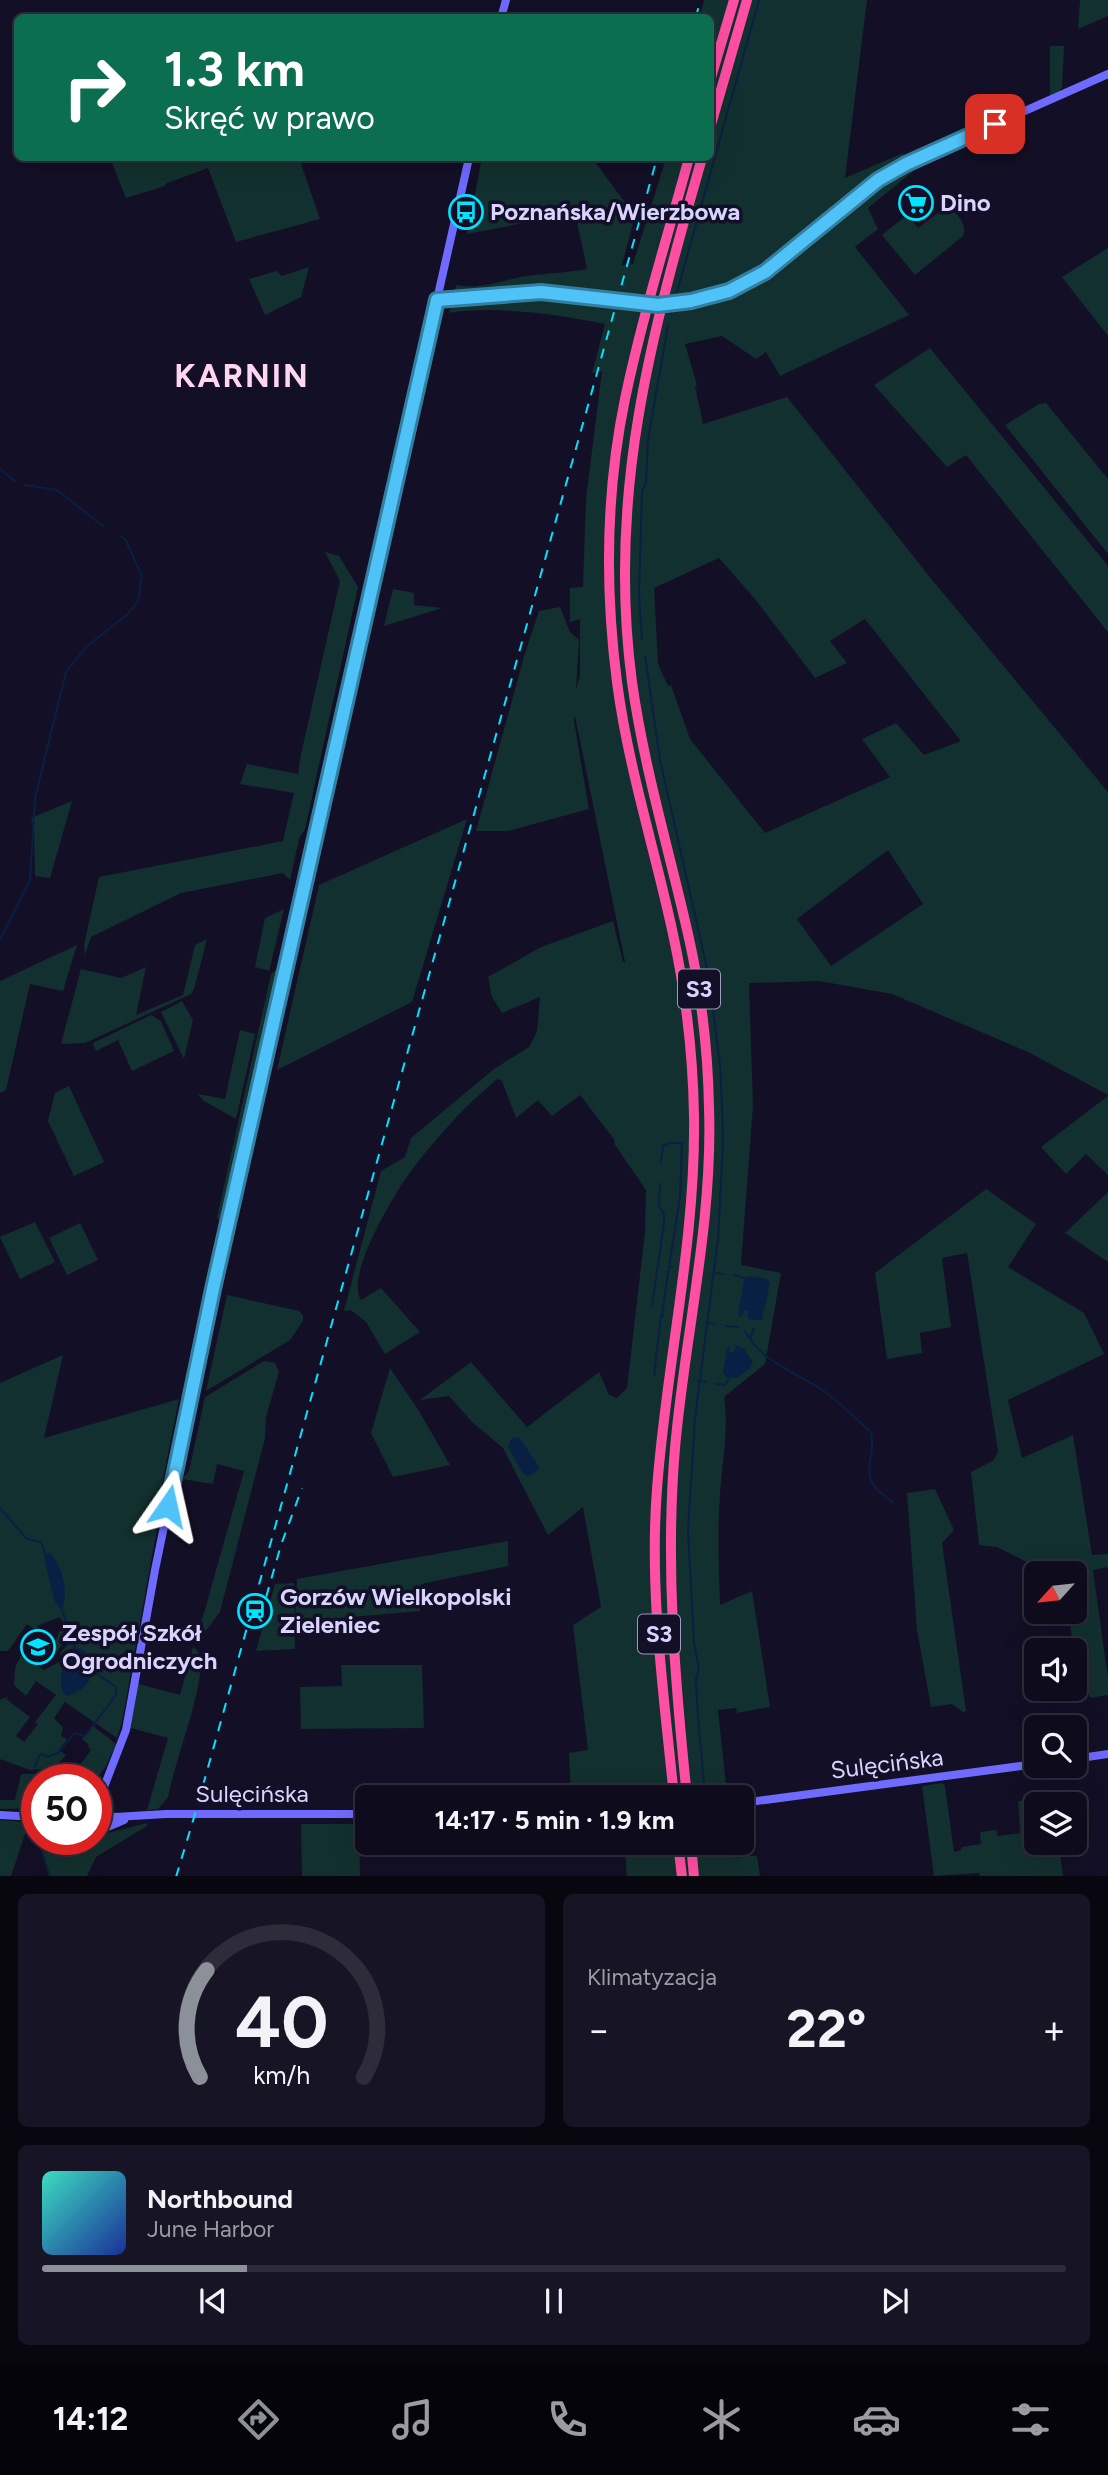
<!DOCTYPE html>
<html lang="pl">
<head>
<meta charset="utf-8">
<style>
  body { margin:0; font-family:Figtree,sans-serif; background:#171425; color:#f1f3f6; height:100vh; display:flex; flex-direction:column; font-size:26px; white-space:nowrap }
  * { box-sizing:border-box; margin:0 }
  p { font-size:23px; color:#9b9ba3 }
  .icon { flex:none; width:38px; height:38px; fill:none; stroke:currentColor; stroke-width:2; stroke-linecap:round; stroke-linejoin:round }
  .map { position:relative; height:1876px; overflow:hidden }
  .side { display:flex; flex-direction:column; gap:18px; padding:18px; background:#08060f; flex:1 }
  .side>* { flex:none }
  .guide { position:absolute; left:14px; top:14px; width:700px; height:147px; border-radius:10px; box-shadow:0 7px 28px #0002,0 0 0 2px #2e2b3b; background:#0b6e4f; color:#fff; overflow:hidden }
  .needle { width:46px; rotate:243deg }
  .tools { position:absolute; left:1024px; top:1561px; display:grid; gap:14px }
  .tools a { display:grid; place-items:center; width:63px; height:63px; border-radius:10px; background:#0e0b1c; box-shadow:0 7px 28px #0002,0 0 0 2px #2e2b3b; font-size:35px }
  .speed { position:absolute; left:21px; top:1764px; display:flex; gap:14px; font-size:35px; font-weight:700; text-align:center }
  .speed>* { display:grid; place-content:center; width:91px; height:91px; border-radius:50%; background:#0e0b1c; box-shadow:0 7px 28px #0002,0 0 0 2px #2e2b3b; line-height:1 }
  .speed .limit { border:10px solid #d22; background:#fff; color:#111 }
  .pin { position:absolute; display:grid; place-items:center; width:60px; height:60px; color:#fff; margin:-30px; border-radius:14px; box-shadow:0 4px 10px #0006 }
  .me { position:absolute; width:77px; margin:-38px; rotate:11deg; stroke-linejoin:round; filter:drop-shadow(0 0 5px #0008) }
  .turn { display:flex; align-items:center; gap:24px; height:147px; padding:0 35px; font-size:32px }
  .turn .icon { width:91px; height:91px; stroke-width:2.5 }
  .turn b { display:block; font-size:49px; line-height:60px }
  .big { font-size:52px; font-weight:700; line-height:1.1 }
  .side .tile { flex:1; display:flex; flex-direction:column; justify-content:center; gap:10px; min-width:0; padding:0 24px; border-radius:10px; background:#171425 }
  .side .dial { align-items:center; gap:0 }
  .dial svg { height:182px; overflow:visible; fill:none; stroke:#2e2b3b; stroke-width:7; stroke-linecap:round; text-anchor:middle }
  .dial text { fill:#f1f3f6; stroke:none }
  .song { display:flex; align-items:center; gap:21px }
  .cover { width:84px; height:84px; border-radius:10px; background:linear-gradient(135deg,hsl(170 70% 55%),hsl(230 70% 35%)) }
  .played { height:7px; border-radius:4px; background:linear-gradient(90deg,#8c9099 20%,#2e2b3b 20%) }
  .keys { display:flex; justify-content:space-around; direction:ltr }
  .heat { display:flex; justify-content:space-between; align-items:center; font-size:38px; direction:ltr }
  .side .tiles { flex:1; display:grid; gap:18px; grid-template-columns:1fr 1fr }
  .tile:last-child { grid-column:span 2 }
  .trip { position:absolute; left:355px; top:1785px; width:399px; height:70px; border-radius:10px; background:#0e0b1c; box-shadow:0 7px 28px #0002,0 0 0 2px #2e2b3b; font-weight:700; line-height:70px; text-align:center }
  .tab-bar { display:flex; height:112px; justify-content:space-around; align-items:center; background:#06040b; color:#9b9ba3 }
  .tab-bar .icon { width:49px; height:49px }
  .tab-bar .on { color:#8c9099 }
  .tab-bar b { font-size:32px; color:#f1f3f6 }
  .map>svg:first-child { display:block }
  .green { fill:#12302f; fill-rule:evenodd }
  .water { fill:#0a1f44 }
  .lines { fill:none; stroke-linecap:round; stroke-linejoin:round }
  .stream { stroke:#0a1f44; stroke-width:2 }
  .secondary { stroke:#6f6bff; stroke-width:8 }
  .highway { stroke:#ff4fa3; stroke-width:10 }
  .rail { stroke:#00e5ff; stroke-width:2; stroke-dasharray:10 9; stroke-linecap:butt }
  .secondary-bridge { stroke:#6f6bff; stroke-width:8 }
  .route-casing { stroke:#337fa1; stroke-width:18 }
  .route { stroke:#4fc3f7; stroke-width:12 }
  .labels { text-anchor:middle; stroke-width:7; stroke-linejoin:round; paint-order:stroke }
  .shield { fill:#130f26; stroke:#9e99be; stroke-width:2 }
  .shield-label { font-size:23px; font-weight:bold; fill:#d9d4ff }
  .poi-label { font-size:24px; font-weight:bold; fill:#d9d4ff; stroke:#130f26; text-anchor:start }
  .street-label { font-size:24px; fill:#d9d4ff; stroke:#130f26 }
  .district-label { font-size:32px; font-weight:bold; letter-spacing:2px; fill:#ffd6f0; stroke:#130f26 }
</style>
</head>
<body>
<div class="map">
<svg width="1108" height="1877" viewBox="0 0 1108 1877">
  <rect width="100%" height="100%" fill="#130f26"/>
  <g class="green">
    <path d="M704,0H867L845,178L903,153V156C890,170 871,181 856,194L908,165L916,169L868,208L878,229L855,247L909,315L780,376L766,352L756,359L722,336L685,344L697,385L695,386L703,424L787,397L929,576L1108,792V1095L1030,1053L892,994L819,981L749,983L753,1106L741,1265L781,1273L765,1364L724,1397C729,1430 722,1462 720,1495C717,1532 719,1569 720,1605L752,1591L770,1707L737,1713L736,1708L718,1710L727,1794L732,1797H571L569,1753L588,1750L573,1625L601,1607L583,1507L548,1535L503,1448L472,1422L449,1396L420,1400L471,1362L527,1427L599,1372L609,1395L617,1398L627,1388L645,1232L646,1190L615,1145L614,1139L580,1095L552,1116L538,1100L516,1118L502,1081L497,1079C483,1092 467,1105 454,1120C435,1140 415,1164 400,1187C387,1208 346,1277 361,1300L381,1288L420,1332L385,1354L366,1322L351,1310L344,1311L381,1171L405,1157L411,1138L494,1069L529,1047L537,1032L540,997L502,1013L492,997L488,977L541,947L613,921L623,962H625L575,716L574,721L589,809L508,831H476L525,653L539,611L560,607L570,632L579,640L576,689L580,676V619L570,622V588L583,587L586,499L602,371L592,373L605,324C563,315 491,305 449,313L456,285C481,290 502,280 527,276C547,273 567,273 587,269L575,213L467,234L482,158H592L627,205L636,212L622,265L633,264L666,158H710V18L700,17ZM719,558L755,599L815,678L847,663L830,641L865,619L961,741L924,755L896,723L862,739L890,777L765,833L690,739L671,685L668,686L658,664L654,588ZM888,850L923,904L831,966L797,919Z"/>
    <polygon points="1080,0 1108,0 1108,16 1078,29"/>
    <polygon points="1050,46 1064,46 1062,87 1060,91 1050,96"/>
    <polygon points="110,158 299,158 320,219 236,242 208,168 165,184 165,186 126,198"/>
    <path d="M948,205C956,214 968,223 963,236L915,275L882,235L907,215L918,228Z"/>
    <polygon points="1108,248 1108,336 1062,277"/>
    <polygon points="309,267 301,297 265,315 249,279 277,271 282,276"/>
    <polygon points="930,348 1108,566 1108,632 966,455 947,467 874,385"/>
    <polygon points="1046,403 1108,479 1108,554 1005,425 1039,404"/>
    <polygon points="325,552 339,556 358,587 305,829 299,839 290,880 283,873 181,893 91,937 85,955 84,945 99,877 283,841 294,793 240,784 247,764 298,774 301,754 340,581"/>
    <polygon points="393,589 414,593 414,605 442,608 384,626"/>
    <polygon points="72,801 50,878 35,876 34,829 31,818"/>
    <polygon points="467,819 412,1002 277,1070 319,885"/>
    <polygon points="284,909 269,971 255,967 265,918"/>
    <polygon points="207,939 194,989 191,994 85,1043 61,1044 81,969 121,978 146,967 136,1015 183,995 195,945"/>
    <polygon points="77,945 63,991 30,984 6,1090 0,1093 0,981"/>
    <polygon points="277,969 277,983 211,1279 206,1284 221,1223 217,1217 271,974"/>
    <polygon points="182,1001 193,1020 184,1059 161,1012"/>
    <polygon points="151,1015 161,1021 174,1051 132,1071 118,1040 96,1051 93,1044 95,1042"/>
    <polygon points="240,1030 255,1034 236,1119 204,1101 198,1094 225,1099"/>
    <polygon points="69,1086 104,1162 74,1176 48,1121 55,1093"/>
    <polygon points="1108,1096 1108,1175 1086,1154 1066,1174 1041,1147"/>
    <polygon points="986,1189 1036,1224 1008,1267 1084,1313 1104,1354 1008,1400 1022,1458 1073,1435 1092,1555 1108,1554 1108,1567 1093,1570 1108,1678 1108,1695 1090,1698 1087,1687 1077,1689 1074,1650 1068,1612 1074,1612 1074,1573 1061,1573 1058,1563 1025,1561 997,1547 979,1545 971,1472 994,1460 998,1451 967,1253 942,1258 951,1327 920,1333 922,1353 887,1359 875,1273"/>
    <polygon points="1108,1192 1108,1262 1065,1233"/>
    <polygon points="35,1222 55,1262 20,1279 0,1237"/>
    <polygon points="80,1223 98,1260 67,1275 49,1238"/>
    <polygon points="227,1295 299,1311 303,1315 303,1321 290,1340 206,1391"/>
    <polygon points="63,1355 44,1438 179,1399 162,1484 162,1501 122,1722 117,1738 65,1702 54,1718 63,1728 61,1736 67,1739 59,1750 66,1755 54,1768 30,1770 0,1759 0,1700 9,1696 6,1699 30,1717 16,1736 24,1742 38,1724 35,1722 56,1695 36,1681 26,1696 14,1685 15,1668 21,1655 44,1670 61,1661 60,1653 68,1644 72,1643 71,1639 66,1640 57,1651 49,1645 51,1637 56,1640 63,1622 60,1617 37,1626 49,1636 47,1638 27,1624 8,1651 0,1651 0,1383"/>
    <polygon points="264,1361 275,1363 279,1372 266,1417 265,1438 220,1612 199,1640 194,1642 182,1640 178,1634 197,1638 244,1471 217,1464 213,1484 182,1479 189,1471 205,1397"/>
    <polygon points="390,1368 419,1411 450,1465 393,1477 371,1433"/>
    <polygon points="935,1489 954,1530 942,1543 966,1711 963,1712 952,1704 931,1707 917,1630 907,1493"/>
    <polygon points="508,1541 508,1566 421,1584 420,1611 295,1622 297,1579"/>
    <polygon points="294,1583 295,1649 256,1651 275,1584"/>
    <path d="M193,1647C200,1652 202,1658 201,1666C197,1708 177,1754 168,1797L158,1809L147,1810L168,1738L127,1727L135,1683L180,1695Z"/>
    <polygon points="341,1665 422,1665 424,1728 301,1729 300,1687 342,1686"/>
    <polygon points="93,1726 116,1744 106,1766 96,1780 37,1780 37,1808 0,1809 0,1800 15,1800 21,1774 72,1774 78,1770 73,1765 75,1762 80,1765 91,1750 88,1747 89,1745 82,1739"/>
    <polygon points="942,1783 945,1786 954,1852 961,1850 962,1847 981,1844 980,1832 996,1830 998,1836 1020,1833 1018,1801 1054,1797 1054,1804 1036,1804 1036,1843 1059,1843 1063,1876 980,1877 979,1873 934,1876 922,1786"/>
    <polygon points="0,1820 37,1823 37,1837 29,1822 11,1876 0,1876"/>
    <polygon points="147,1823 147,1826 96,1857 87,1876 50,1876 38,1839 59,1839 72,1848 86,1849 96,1845 108,1833"/>
    <polygon points="301,1824 359,1824 360,1876 302,1876"/>
    <polygon points="742,1835 747,1835 750,1856 757,1856 760,1876 627,1876 624,1843 736,1843 738,1859 740,1857 739,1843 742,1843"/>
  </g>
  <g class="water">
    <polygon points="750,1276 767,1279 770,1283 762,1320 748,1319 748,1311 745,1310 741,1317 738,1315 744,1280"/>
    <polygon points="730,1345 729,1352 734,1352 736,1345 744,1349 753,1362 750,1368 737,1378 726,1377 723,1372 727,1348"/>
    <polygon points="519,1437 539,1467 536,1472 528,1476 523,1474 508,1447 511,1439"/>
    <path d="M50,1553C62,1565 70,1594 61,1610L54,1600L44,1556Z"/>
    <path d="M73,1647L84,1650C99,1671 91,1690 66,1696C56,1685 63,1664 68,1651Z"/>
  </g>
  <g class="lines">
    <g class="stream">
      <polyline points="675,299 759,0"/>
      <polyline points="671,314 673,308"/>
      <polyline points="0,469 15,481"/>
      <polyline points="25,485 57,490 103,526"/>
      <polyline points="642,640 639,594 642,492 646,482 648,439 668,326"/>
      <polyline points="645,656 660,760 709,977 720,1065 722,1104 723,1144 718,1239 695,1418 688,1530 694,1643 699,1669 696,1679 697,1703 704,1784"/>
      <polyline points="0,940 30,880 35,798 66,672 86,647 128,614 138,601 142,576 125,539 120,536"/>
      <polyline points="661,1161 663,1146 669,1143 682,1143 680,1197 669,1267"/>
      <polyline points="711,1272 723,1274"/>
      <polyline points="734,1275 745,1278"/>
      <polyline points="652,1306 664,1223 664,1215 659,1205 660,1184"/>
      <polyline points="662,1315 669,1267 672,1267"/>
      <polyline points="706,1322 715,1324"/>
      <polyline points="726,1326 738,1327"/>
      <path d="M745,1331C763,1364 795,1371 824,1391C840,1402 854,1418 870,1431C877,1447 864,1468 872,1483C876,1491 887,1497 893,1503"/>
      <polyline points="750,1339 754,1328"/>
      <polyline points="656,1375 654,1375 661,1316 664,1316"/>
      <polyline points="698,1381 706,1382"/>
      <polyline points="716,1384 725,1385 729,1378"/>
      <polyline points="0,1508 27,1539 41,1542 46,1555"/>
      <polyline points="61,1607 67,1624 66,1631 70,1639"/>
      <polyline points="72,1642 76,1648"/>
      <polyline points="35,1767 40,1754 48,1757 59,1752 74,1733 85,1736 116,1695 116,1687 91,1670"/>
      <polyline points="29,1806 29,1786 31,1777"/>
      <polyline points="29,1820 37,1837"/>
      <polyline points="38,1839 50,1877"/>
    </g>
    <g class="secondary">
      <polyline points="501,18 506,0"/>
      <polyline points="437,300 541,292 594,299"/>
      <path d="M697,300C715,295 733,290 749,281C805,251 848,196 906,164L1108,74"/>
      <polyline points="1074,1759 1108,1754"/>
      <polyline points="742,1803 1036,1764"/>
      <polyline points="99,1811 99,1800 126,1730 155,1570 213,1289 469,158"/>
      <polyline points="100,1814 115,1817 166,1814 368,1814"/>
      <polyline points="0,1815 37,1817"/>
      <polyline points="98,1831 124,1820"/>
      <polyline points="77,1839 85,1839"/>
    </g>
    <g class="highway">
      <polyline points="710,81 734,0"/>
      <polyline points="710,128 747,0"/>
      <path d="M674,1797C664,1695 649,1592 657,1489C666,1365 696,1242 694,1116C693,1055 686,994 673,934C655,850 628,767 617,682C605,589 606,491 625,399C642,318 667,238 689,158"/>
      <path d="M687,1797C675,1681 665,1565 675,1448C685,1334 713,1223 709,1108C708,1050 701,991 688,934C669,850 644,768 632,682C607,494 651,336 702,158"/>
      <polyline points="678,1843 682,1877"/>
      <polyline points="691,1843 694,1877"/>
    </g>
    <g class="rail">
      <polyline points="696,18 700,0"/>
      <polyline points="261,1615 281,1545 302,1488"/>
      <polyline points="176,1877 195,1814 657,158"/>
    </g>
    <polyline class="secondary-bridge" points="594,299 658,305 697,300"/>
  </g>
  <g class="lines">
    <g class="route-casing">
      <polyline id="route" points="168,1506 213,1289 437,300 541,292 658,305 691,301 729,291 765,272 878,180 906,164 995,124"/>
    </g>
    <use href="#route" class="route"/>
  </g>
  <defs>
    <g id="supermarket-ring" transform="scale(1.75)"><circle r="9.5" fill="#130f26" stroke="#00e5ff" stroke-width="1.5"/><path d="M-6-5.5h2.5l.6 2H6L4.5 2H-2.5L-4.4-4H-6ZM-1.5 3.2a1.3 1.3 0 1 0 .1 0ZM3 3.2a1.3 1.3 0 1 0 .1 0Z" fill="#00e5ff"/></g>
    <g id="bus-ring" transform="scale(1.75)"><circle r="9.5" fill="#130f26" stroke="#00e5ff" stroke-width="1.5"/><path d="M-5-6H5V4H4V6H2V4H-2V6H-4V4H-5ZM-3.5-4V0h7V-4ZM-3.5 1.2v1.5H-2V1.2ZM2 1.2v1.5H3.5V1.2Z" fill="#00e5ff"/></g>
    <g id="station-ring" transform="scale(1.75)"><circle r="9.5" fill="#130f26" stroke="#00e5ff" stroke-width="1.5"/><path d="M-3-6H3Q5-6 5-4V2Q5 4 3 4L4.5 6H3L1.5 4h-3L-3 6H-4.5L-3 4Q-5 4-5 2V-4Q-5-6-3-6ZM-3.5-4v3h7v-3ZM-3.5 1v1.5H-2V1ZM2 1v1.5H3.5V1Z" fill="#00e5ff"/></g>
    <g id="school-ring" transform="scale(1.75)"><circle r="9.5" fill="#130f26" stroke="#00e5ff" stroke-width="1.5"/><path d="M0-5L7-2L0 1L-7-2ZM-4 1L0 2.5L4 1V4Q0 6-4 4Z" fill="#00e5ff"/></g>
  </defs>
  <g fill-rule="evenodd">
    <use href="#supermarket-ring" x="916" y="203"/>
    <use href="#bus-ring" x="466" y="212"/>
    <use href="#station-ring" x="255" y="1611"/>
    <use href="#school-ring" x="38" y="1647"/>
  </g>
  <g class="labels">
    <g class="shield">
      <rect x="678" y="969.5" width="42" height="39" rx="5"/>
      <rect x="638" y="1614.5" width="42" height="39" rx="5"/>
    </g>
    <g class="shield-label">
      <text x="699" y="997">S3</text>
      <text x="659" y="1642">S3</text>
    </g>
    <g class="poi-label">
      <text x="940" y="211">Dino</text>
      <text x="490" y="220">Poznańska/Wierzbowa</text>
      <text x="280" y="1605">Gorzów Wielkopolski<tspan x="280" dy="28">Zieleniec</tspan></text>
      <text x="62" y="1641">Zespół Szkół<tspan x="62" dy="28">Ogrodniczych</tspan></text>
    </g>
    <g class="street-label">
      <text transform="translate(887 1764) rotate(-7)" y="8">Sulęcińska</text>
      <text x="252" y="1802">Sulęcińska</text>
    </g>
    <g class="district-label">
      <text x="242" y="387">KARNIN</text>
    </g>
  </g>
</svg>
<div class="tools">
<a><svg class="needle" viewBox="-14 -14 28 28"><path d="M0-13l5 13h-10z" fill="#e53935"/><path d="M0 13l5-13h-10z" fill="#9b9ba3"/></svg></a>
<a><svg class="icon" aria-label="sound" viewBox="0 0 24 24"><path d="M4 9h4l5-4v14l-5-4H4zM17 9q2 3 0 6"/></svg></a>
<a><svg class="icon" aria-label="search" viewBox="0 0 24 24"><circle cx="10" cy="10" r="6"/><path d="M15 15l6 6"/></svg></a>
<a><svg class="icon" aria-label="layers" viewBox="0 0 24 24"><path d="M12 4l9 5-9 5-9-5zM3 14l9 5 9-5"/></svg></a>
</div>
<div class="speed"><div class="limit">50</div></div>
<div class="pin" style="left:995px;top:124px;background:#d93025"><svg class="icon" aria-label="arrive" viewBox="0 0 24 24"><path d="M6 21V4h12l-3 4 3 4H6"/></svg></div>
<svg class="me" style="left:168px;top:1506px" viewBox="-20 -20 40 40"><path d="M0-17L14 15 0 8-14 15z" fill="#4fc3f7" stroke="#fff" stroke-width="4"/></svg>
<div class="trip">14:17 · 5 min · 1.9 km</div>
<div class="guide">
<div class="turn"><svg class="icon" aria-label="right" viewBox="0 0 24 24"><path d="M7 20v-9h11M14 6l5 5-5 5"/></svg><div><b>1.3 km</b>Skręć w prawo</div></div>
</div>
</div>
<section class="side">
<div class="tiles">
<div class="tile dial"><svg viewBox="0 0 100 80">
<path d="M14 69A42 42 0 1 1 86 69"/>
<path d="M14 69A42 42 0 0 1 17 22" stroke="#8c9099"/>
<text x="50" y="56" font-size="32" font-weight="700">40</text>
<text x="50" y="72" font-size="11">km/h</text>
</svg></div>
<div class="tile"><p>Klimatyzacja</p>
<div class="heat"><a>−</a><b class="big">22°</b><a>+</a></div>
</div>
<div class="tile">
<div class="song"><i class="cover"></i><div><b>Northbound</b><p>June Harbor</p></div></div>
<div class="played"></div>
<div class="keys"><svg class="icon" aria-label="previous" viewBox="0 0 24 24"><path d="M18 5L8 12l10 7zM5 5v14"/></svg><svg class="icon" aria-label="pause" viewBox="0 0 24 24"><path d="M8 5v14M16 5v14"/></svg><svg class="icon" aria-label="next" viewBox="0 0 24 24"><path d="M6 5l10 7-10 7zM19 5v14"/></svg></div>
</div>
</div>
</section>
<nav class="tab-bar">
<b>14:12</b>
<svg class="icon on" aria-label="directions" viewBox="0 0 24 24"><path d="M12 3l9 9-9 9-9-9zM9 14v-3h6M13 9l2 2-2 2"/></svg>
<svg class="icon" aria-label="music" viewBox="0 0 24 24"><path d="M9 18V5l10-2v13"/><circle cx="6" cy="18" r="3"/><circle cx="16" cy="16" r="3"/></svg>
<svg class="icon" aria-label="phone" viewBox="0 0 24 24"><path d="M5 4h4l2 5-3 2q2 4 5 5l2-3 5 2v4C11 20 4 13 5 4z"/></svg>
<svg class="icon" aria-label="climate" viewBox="0 0 24 24"><path d="M12 3v18M4 7l16 10M4 17L20 7"/></svg>
<svg class="icon" aria-label="car" viewBox="0 0 24 24"><path d="M5 17H2v-5l4-1 3-4h7l3 4 3 1v5h-3M9 17h6M6 11h13"/><circle cx="7" cy="17" r="2"/><circle cx="17" cy="17" r="2"/></svg>
<svg class="icon" aria-label="filters" viewBox="0 0 24 24"><path d="M4 7h16M4 17h16"/><circle cx="9" cy="7" r="2"/><circle cx="15" cy="17" r="2"/></svg>
</nav>
</body>
</html>
